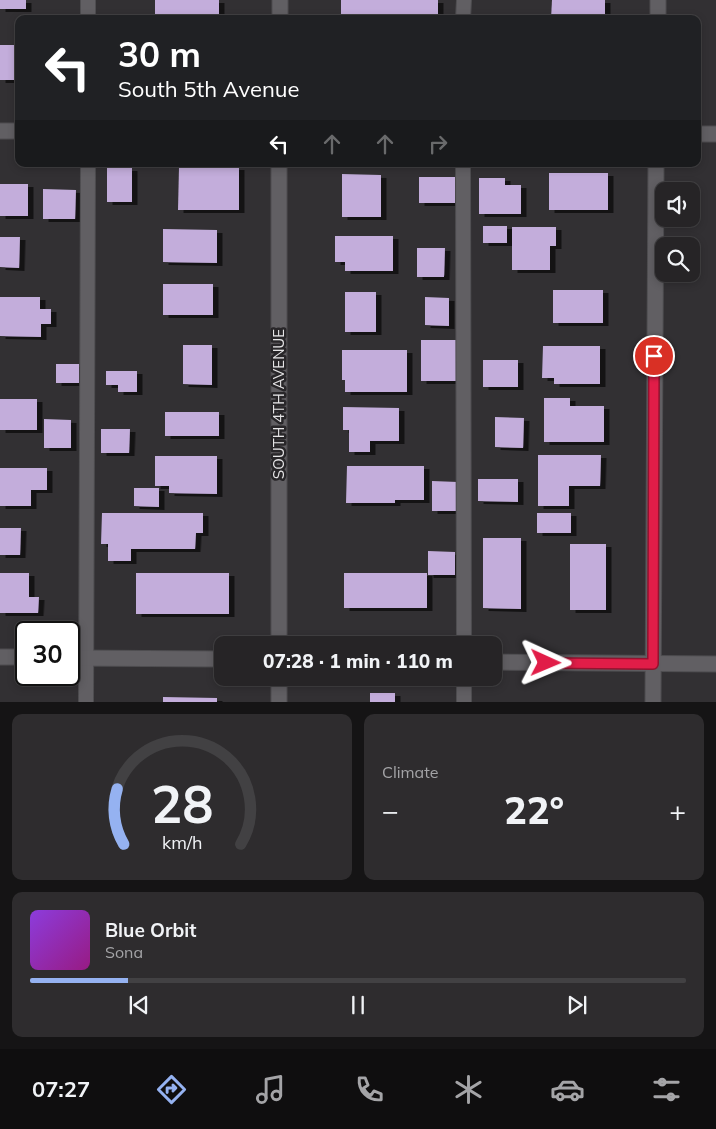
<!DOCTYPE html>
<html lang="en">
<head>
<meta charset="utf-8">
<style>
  body { margin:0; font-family:Mulish,sans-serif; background:#2e2c2e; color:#f1f3f6; height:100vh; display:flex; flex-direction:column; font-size:19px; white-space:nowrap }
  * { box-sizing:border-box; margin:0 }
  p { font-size:16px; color:#a4a4a7 }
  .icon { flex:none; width:28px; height:28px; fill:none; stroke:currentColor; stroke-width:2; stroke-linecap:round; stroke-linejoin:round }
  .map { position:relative; height:702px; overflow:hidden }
  .details { display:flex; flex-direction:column; gap:12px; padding:12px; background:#151415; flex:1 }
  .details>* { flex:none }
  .hud { position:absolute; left:15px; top:15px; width:686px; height:152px; border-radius:10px; box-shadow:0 2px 8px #0003,0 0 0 1px #424143; background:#202124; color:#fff; overflow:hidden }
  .controls { position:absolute; left:655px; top:182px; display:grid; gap:10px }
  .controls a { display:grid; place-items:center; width:45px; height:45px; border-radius:10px; background:#262426; box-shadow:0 2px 8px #0003,0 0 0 1px #424143; font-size:25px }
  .speed { position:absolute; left:15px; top:621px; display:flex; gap:10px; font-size:25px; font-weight:700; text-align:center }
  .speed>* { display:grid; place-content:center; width:65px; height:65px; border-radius:50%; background:#262426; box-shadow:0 2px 8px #0003,0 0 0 1px #424143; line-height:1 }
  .speed .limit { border:2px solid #111; border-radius:8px; background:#fff; color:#111 }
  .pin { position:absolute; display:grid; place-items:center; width:42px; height:42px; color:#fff; margin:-21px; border:2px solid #fff; border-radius:50%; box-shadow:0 1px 5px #0007 }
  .me { position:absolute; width:55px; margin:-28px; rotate:91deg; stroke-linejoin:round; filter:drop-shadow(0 0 4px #0008) }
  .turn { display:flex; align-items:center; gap:18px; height:105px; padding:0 20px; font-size:22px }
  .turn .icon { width:65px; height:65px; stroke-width:2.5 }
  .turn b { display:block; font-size:35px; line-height:42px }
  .lanes { display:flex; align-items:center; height:48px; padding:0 20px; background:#0003; justify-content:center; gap:25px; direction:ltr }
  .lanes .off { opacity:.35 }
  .big { font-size:38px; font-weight:800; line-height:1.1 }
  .details .widget { flex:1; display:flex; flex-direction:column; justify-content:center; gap:8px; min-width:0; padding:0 18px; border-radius:10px; background:#2e2c2e }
  .details .dial { align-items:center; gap:0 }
  .dial svg { height:130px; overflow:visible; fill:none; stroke:#424143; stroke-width:7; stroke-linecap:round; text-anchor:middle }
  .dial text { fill:#f1f3f6; stroke:none }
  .song { display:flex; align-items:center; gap:15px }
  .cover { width:60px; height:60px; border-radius:8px; background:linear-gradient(135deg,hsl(270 70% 55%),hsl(310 70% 35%)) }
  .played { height:5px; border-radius:2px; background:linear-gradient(90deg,#95b2f1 15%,#424143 15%) }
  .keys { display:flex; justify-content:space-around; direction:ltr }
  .heat { display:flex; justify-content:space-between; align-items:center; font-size:28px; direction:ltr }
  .details .tiles { flex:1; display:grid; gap:12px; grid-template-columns:1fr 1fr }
  .widget:last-child { grid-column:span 2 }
  .trip { position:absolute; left:214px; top:636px; width:288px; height:50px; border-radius:10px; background:#262426; box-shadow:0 2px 8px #0003,0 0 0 1px #424143; font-weight:800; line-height:50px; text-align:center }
  .tabs { display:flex; height:80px; justify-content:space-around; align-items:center; background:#0f0e0f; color:#a4a4a7 }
  .tabs .icon { width:35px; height:35px }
  .tabs .on { color:#95b2f1 }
  .tabs b { font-size:22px; color:#f1f3f6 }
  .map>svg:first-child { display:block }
  .building { fill:#c3addb; filter:url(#shadow) }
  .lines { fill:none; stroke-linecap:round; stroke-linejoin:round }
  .service-casing { stroke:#4e4d50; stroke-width:16 }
  .minor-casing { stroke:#4e4d50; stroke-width:17 }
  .service { stroke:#615f63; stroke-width:14 }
  .minor { stroke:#615f63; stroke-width:15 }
  .route-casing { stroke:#92132f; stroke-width:12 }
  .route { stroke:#e11d48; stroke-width:9 }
  .labels { text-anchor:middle; stroke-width:5; stroke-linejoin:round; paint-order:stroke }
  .street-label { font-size:15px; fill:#e5e4e6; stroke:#282629 }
</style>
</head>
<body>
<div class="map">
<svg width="716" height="702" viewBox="0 0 716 702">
  <defs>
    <filter id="shadow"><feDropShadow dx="5.5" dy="3" stdDeviation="0" flood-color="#0009"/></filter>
  </defs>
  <rect width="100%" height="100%" fill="#323033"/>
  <g class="building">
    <rect x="0" y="0" width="26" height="9"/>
    <rect x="155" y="0" width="64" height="19"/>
    <rect x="341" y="0" width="97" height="19"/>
    <polygon points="552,0 605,0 605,19 551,19"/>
    <rect x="106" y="15" width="22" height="4"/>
    <rect x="0" y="45" width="19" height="35"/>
    <polygon points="179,167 239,167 239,210 178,210"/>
    <rect x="107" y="168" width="25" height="34"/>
    <rect x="549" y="173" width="59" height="37"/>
    <polygon points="342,174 381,175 381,217 342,217"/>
    <rect x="419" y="177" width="36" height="26"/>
    <polygon points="479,178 505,178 505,185 521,185 521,214 479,214"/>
    <rect x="0" y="184" width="28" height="32"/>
    <polygon points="43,189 76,190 75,219 43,219"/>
    <rect x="483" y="226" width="24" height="17"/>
    <polygon points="512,227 556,227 556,246 550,246 550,270 512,270"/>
    <polygon points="163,229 217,230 217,263 163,262"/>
    <polygon points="335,236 393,236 393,271 345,271 345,262 335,262"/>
    <polygon points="0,237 20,237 19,268 0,267"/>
    <polygon points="417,248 445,248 444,277 417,277"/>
    <rect x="163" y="284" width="50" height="31"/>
    <rect x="553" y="290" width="50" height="33"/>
    <rect x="345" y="292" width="31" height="40"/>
    <polygon points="0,297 40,297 40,309 51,309 51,324 41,324 41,337 0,336"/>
    <polygon points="425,297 449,298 449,326 425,325"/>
    <rect x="421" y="340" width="35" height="41"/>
    <polygon points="183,345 212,345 212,385 183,384"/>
    <polygon points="543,346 600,346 600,384 554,384 554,378 542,378"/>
    <polygon points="342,350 407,350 407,392 345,392 345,380 342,380"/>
    <rect x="483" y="360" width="35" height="27"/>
    <rect x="56" y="364" width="23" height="19"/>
    <polygon points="106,371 137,371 137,392 118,392 118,385 106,385"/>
    <polygon points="544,398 570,398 570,406 604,406 604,442 544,442"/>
    <rect x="0" y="399" width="37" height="31"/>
    <polygon points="343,407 399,408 399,441 370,441 370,452 349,452 349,430 343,430"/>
    <rect x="165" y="412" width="54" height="24"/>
    <polygon points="495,417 524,418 523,448 495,447"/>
    <polygon points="44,419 71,420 71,448 44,448"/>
    <polygon points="101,429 130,429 129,453 101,453"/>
    <polygon points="538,455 601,455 600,486 569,486 569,506 538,506"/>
    <polygon points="155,456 217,456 217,494 169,493 169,486 155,486"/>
    <polygon points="347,466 424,466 424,500 395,500 395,503 346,503"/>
    <polygon points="0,468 47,468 47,490 31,490 31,506 0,506"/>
    <polygon points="478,479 518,479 518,502 478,501"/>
    <polygon points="432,481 458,482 458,511 432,511"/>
    <polygon points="134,488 159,488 159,507 134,506"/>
    <polygon points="102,513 203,513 203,533 196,533 195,549 131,549 131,561 108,561 108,544 101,544"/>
    <rect x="537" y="513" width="34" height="20"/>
    <polygon points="0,528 21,528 20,555 0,555"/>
    <polygon points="483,538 521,538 521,609 483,608"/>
    <rect x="570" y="544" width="36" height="66"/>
    <polygon points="428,551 455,552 455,575 428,575"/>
    <polygon points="0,573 29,573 29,597 39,597 38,613 0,613"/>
    <rect x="136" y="573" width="93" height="41"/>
    <rect x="344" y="573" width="83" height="35"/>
    <rect x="370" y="693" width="25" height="9"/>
    <polygon points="163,697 217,698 217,702 163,702"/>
  </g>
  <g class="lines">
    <g class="service-casing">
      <g id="service">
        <polyline points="88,19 88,0"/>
        <polyline points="463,19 464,0"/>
        <polyline points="463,164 464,645"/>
        <polyline points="464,678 464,702"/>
        <polyline points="86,702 88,164"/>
      </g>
    </g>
    <g class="minor-casing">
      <g id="minor">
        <polyline points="280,19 280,0"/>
        <polyline points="658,19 658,0"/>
        <polyline points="0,131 19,131"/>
        <polyline points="698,134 716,134"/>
        <polyline points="279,645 279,164"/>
        <polyline points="0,657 26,657"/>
        <polyline points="69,658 222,659"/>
        <polyline points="492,662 716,664"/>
        <polyline points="279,678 279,702"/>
        <polyline points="653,702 656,164"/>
      </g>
    </g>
    <use href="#service" class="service"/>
    <use href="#minor" class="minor"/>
  </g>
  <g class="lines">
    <g class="route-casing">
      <polyline id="route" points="546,663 653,664 654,356"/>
    </g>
    <use href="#route" class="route"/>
  </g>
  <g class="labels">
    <g class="street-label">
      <text transform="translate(279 404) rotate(-90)" y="5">SOUTH 4TH AVENUE</text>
    </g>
  </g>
</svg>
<div class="controls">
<a><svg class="icon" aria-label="sound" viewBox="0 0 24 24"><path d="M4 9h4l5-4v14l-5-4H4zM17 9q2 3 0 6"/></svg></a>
<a><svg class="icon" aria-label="search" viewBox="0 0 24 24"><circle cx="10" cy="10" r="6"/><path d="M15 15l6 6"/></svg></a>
</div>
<div class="speed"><div class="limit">30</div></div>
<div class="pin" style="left:654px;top:356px;background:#d93025"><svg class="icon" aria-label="arrive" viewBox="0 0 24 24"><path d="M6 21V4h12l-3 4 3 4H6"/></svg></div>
<svg class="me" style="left:546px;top:663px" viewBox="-20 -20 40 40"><path d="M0-17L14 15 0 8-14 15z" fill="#e11d48" stroke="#fff" stroke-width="4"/></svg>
<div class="trip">07:28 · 1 min · 110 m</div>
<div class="hud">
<div class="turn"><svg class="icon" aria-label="left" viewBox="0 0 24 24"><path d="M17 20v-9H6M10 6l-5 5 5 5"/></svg><div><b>30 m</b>South 5th Avenue</div></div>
<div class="lanes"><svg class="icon" aria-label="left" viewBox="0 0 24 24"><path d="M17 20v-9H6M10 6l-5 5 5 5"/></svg><svg class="icon off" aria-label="ahead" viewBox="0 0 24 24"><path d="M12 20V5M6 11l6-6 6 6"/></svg><svg class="icon off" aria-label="ahead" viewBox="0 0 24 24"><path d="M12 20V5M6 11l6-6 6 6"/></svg><svg class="icon off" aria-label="right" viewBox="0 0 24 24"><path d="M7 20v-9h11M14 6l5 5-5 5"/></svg></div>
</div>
</div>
<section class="details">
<div class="tiles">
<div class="widget dial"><svg viewBox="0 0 100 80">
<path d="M14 69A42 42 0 1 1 86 69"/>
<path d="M14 69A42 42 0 0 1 10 35" stroke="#95b2f1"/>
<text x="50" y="56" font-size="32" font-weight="700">28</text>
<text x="50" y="72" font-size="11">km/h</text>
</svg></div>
<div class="widget"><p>Climate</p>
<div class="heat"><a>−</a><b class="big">22°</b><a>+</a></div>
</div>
<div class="widget">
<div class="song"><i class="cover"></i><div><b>Blue Orbit</b><p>Sona</p></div></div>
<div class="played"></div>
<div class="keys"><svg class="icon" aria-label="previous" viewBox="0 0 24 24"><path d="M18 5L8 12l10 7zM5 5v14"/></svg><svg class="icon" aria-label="pause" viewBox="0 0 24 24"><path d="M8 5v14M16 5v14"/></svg><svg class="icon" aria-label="next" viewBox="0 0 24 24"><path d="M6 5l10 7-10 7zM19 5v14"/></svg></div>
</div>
</div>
</section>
<nav class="tabs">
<b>07:27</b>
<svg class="icon on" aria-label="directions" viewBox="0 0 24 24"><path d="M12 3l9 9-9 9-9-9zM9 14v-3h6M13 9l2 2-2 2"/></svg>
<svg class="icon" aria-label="music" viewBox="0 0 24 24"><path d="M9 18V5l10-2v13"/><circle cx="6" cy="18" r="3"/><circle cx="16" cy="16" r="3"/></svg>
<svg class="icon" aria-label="phone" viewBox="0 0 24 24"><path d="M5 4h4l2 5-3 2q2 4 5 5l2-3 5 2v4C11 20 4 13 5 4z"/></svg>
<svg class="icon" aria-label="climate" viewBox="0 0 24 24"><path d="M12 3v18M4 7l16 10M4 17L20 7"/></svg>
<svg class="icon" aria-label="car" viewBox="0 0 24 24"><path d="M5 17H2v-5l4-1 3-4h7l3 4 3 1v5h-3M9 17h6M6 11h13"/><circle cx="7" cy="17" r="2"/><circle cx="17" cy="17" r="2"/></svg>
<svg class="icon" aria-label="filters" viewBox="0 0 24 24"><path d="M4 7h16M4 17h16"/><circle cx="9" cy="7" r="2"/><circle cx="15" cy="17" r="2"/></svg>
</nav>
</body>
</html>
